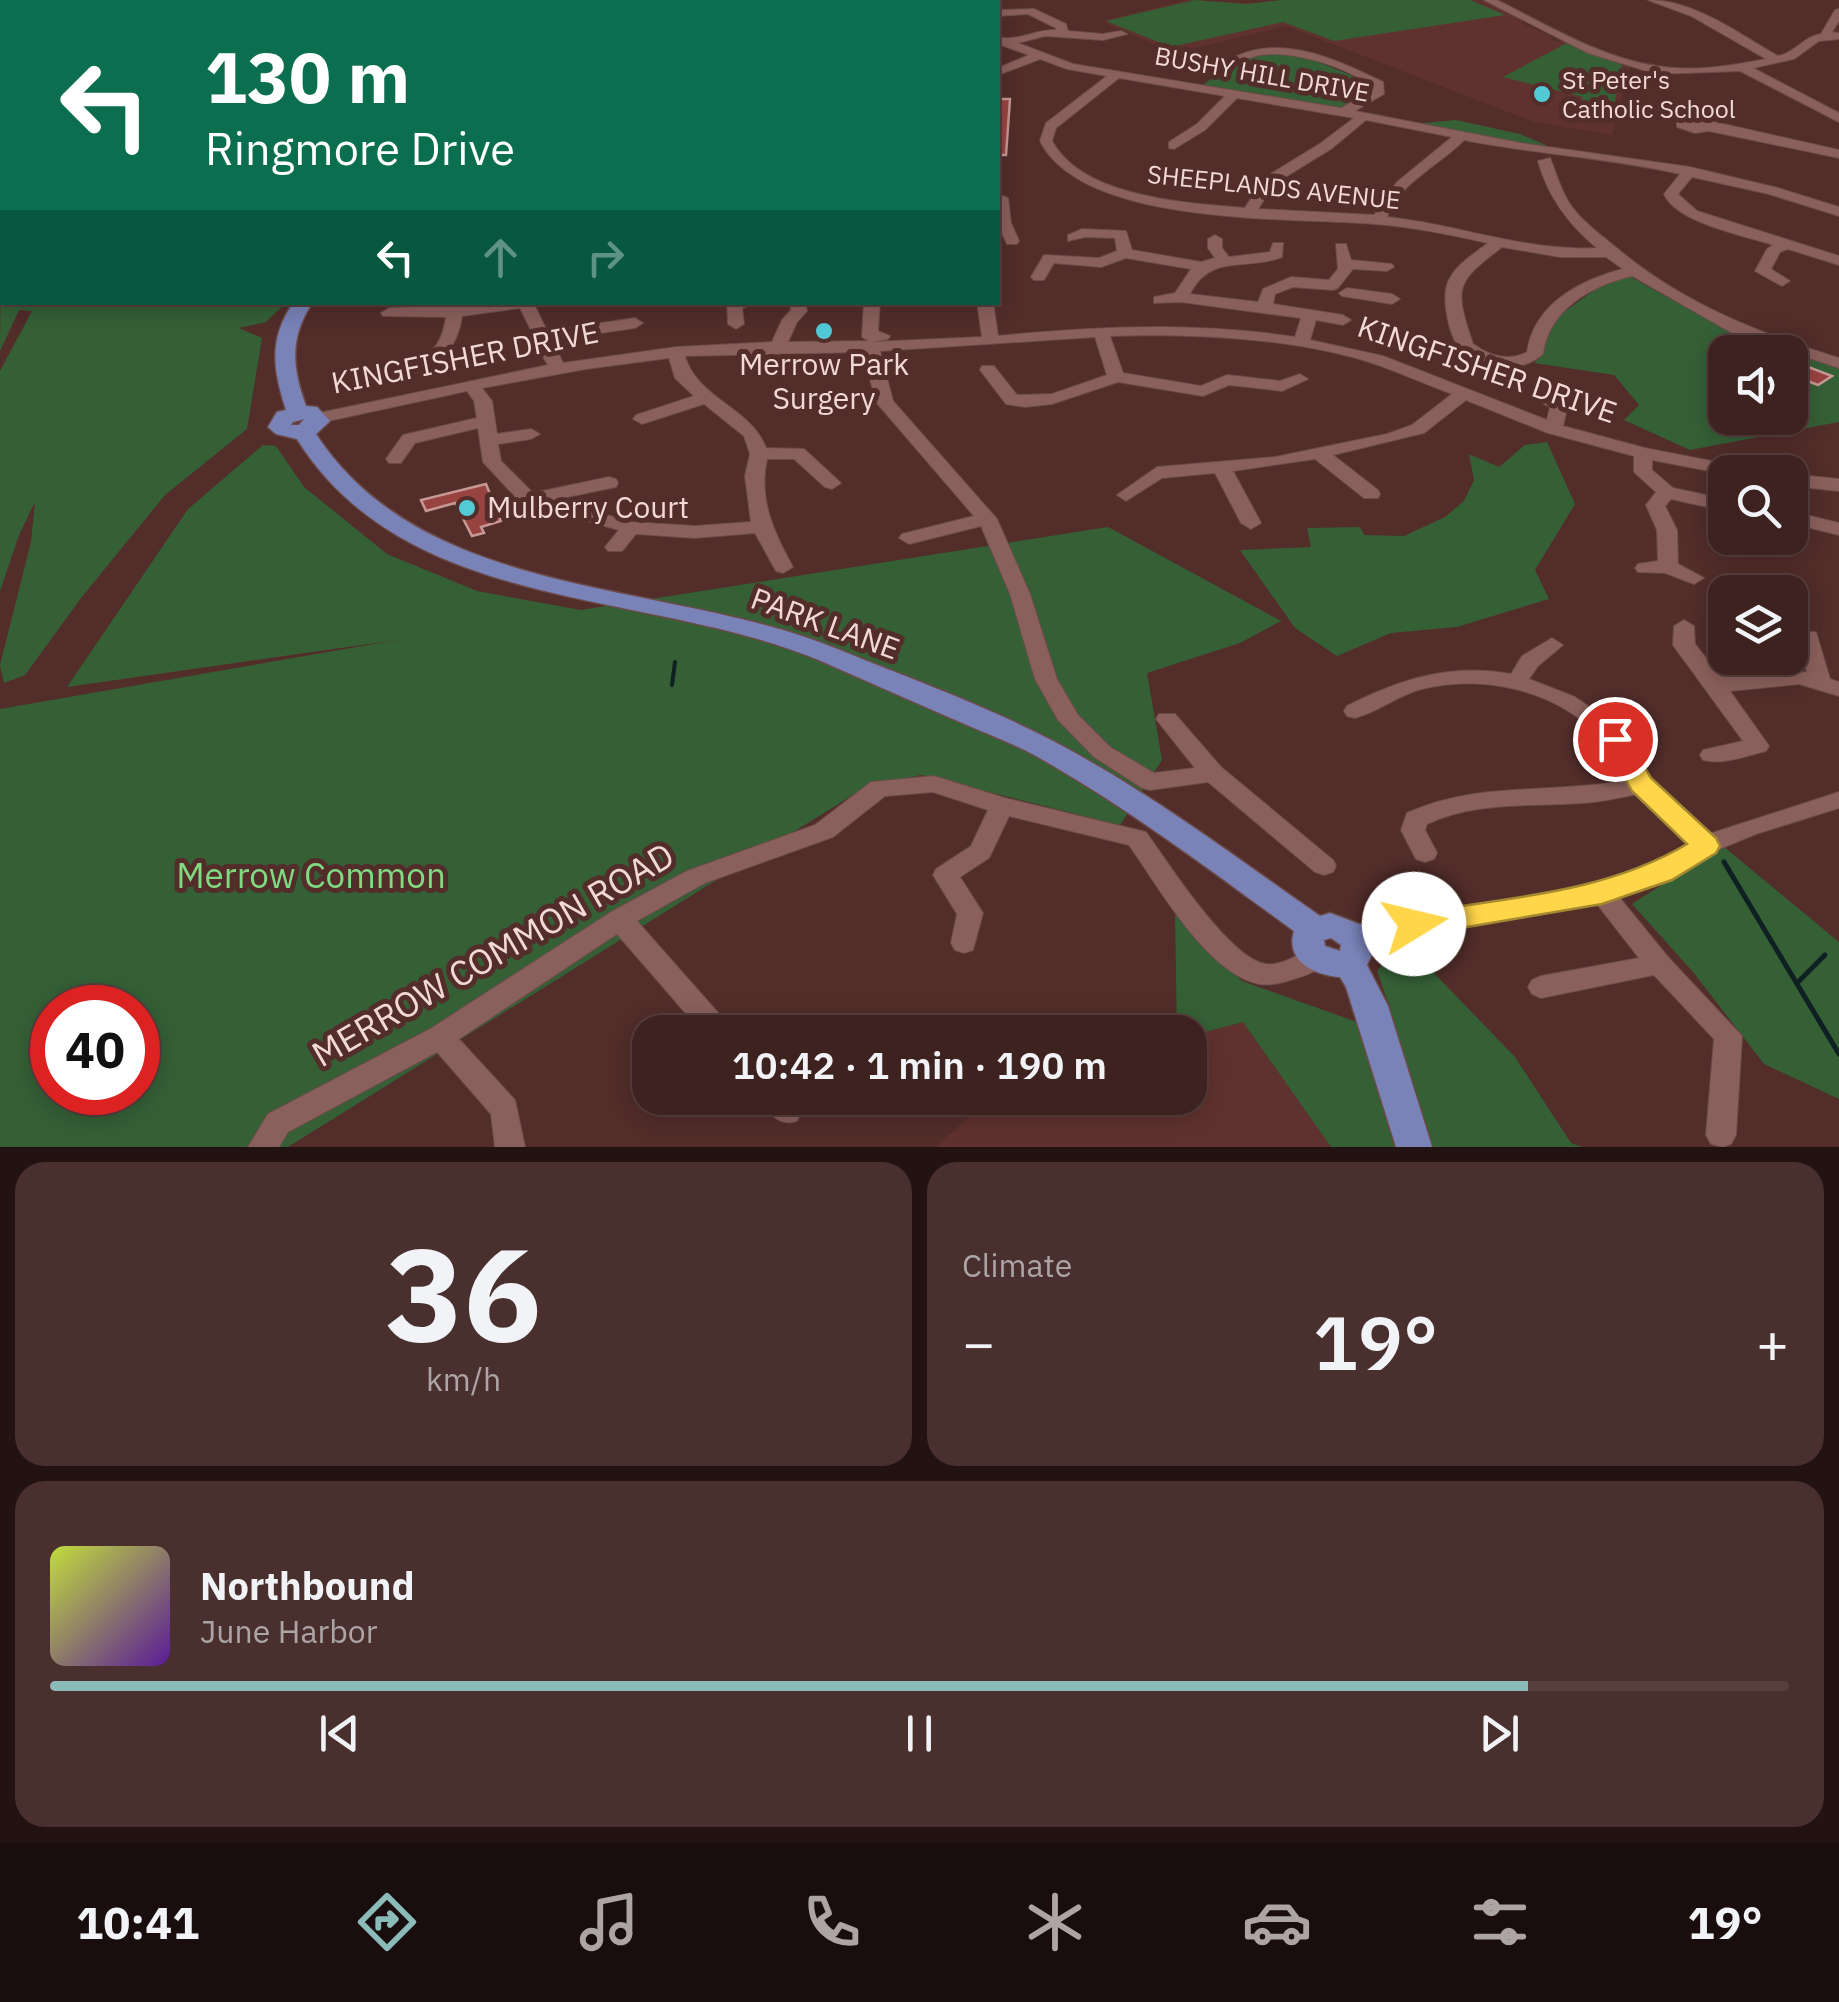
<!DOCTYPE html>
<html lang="en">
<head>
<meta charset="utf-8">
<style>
  body { margin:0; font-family:"IBM Plex Sans",sans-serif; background:#492f2d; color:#f1f3f6; height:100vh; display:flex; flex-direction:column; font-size:38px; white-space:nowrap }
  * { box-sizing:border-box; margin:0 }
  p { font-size:32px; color:#ada4a5 }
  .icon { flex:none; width:55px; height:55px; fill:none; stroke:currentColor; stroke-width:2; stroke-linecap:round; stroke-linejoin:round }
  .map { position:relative; height:1147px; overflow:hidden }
  .drawer { display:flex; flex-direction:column; gap:15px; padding:15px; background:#221312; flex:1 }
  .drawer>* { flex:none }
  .hud { position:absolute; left:0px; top:0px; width:1000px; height:305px; box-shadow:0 5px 25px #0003,0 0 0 2px #573f3e; background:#0b6e4f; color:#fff; overflow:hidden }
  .fabs { position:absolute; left:1708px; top:335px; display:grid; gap:20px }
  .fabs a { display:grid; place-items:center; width:100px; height:100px; border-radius:20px; background:#3e2220; box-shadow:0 5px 25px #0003,0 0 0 2px #573f3e; font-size:50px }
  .speed { position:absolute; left:30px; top:985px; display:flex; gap:20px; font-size:50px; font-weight:700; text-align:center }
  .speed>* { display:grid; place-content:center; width:130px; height:130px; border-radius:50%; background:#3e2220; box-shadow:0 5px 25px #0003,0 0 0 2px #573f3e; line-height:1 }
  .speed .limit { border:15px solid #d22; background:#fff; color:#111 }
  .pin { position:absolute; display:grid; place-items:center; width:85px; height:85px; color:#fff; margin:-42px; border:5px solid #fff; border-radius:50%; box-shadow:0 2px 10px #0007 }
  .me { position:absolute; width:110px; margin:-55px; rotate:81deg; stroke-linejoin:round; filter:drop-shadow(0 0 8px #0008) }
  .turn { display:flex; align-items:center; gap:35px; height:210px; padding:0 40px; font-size:45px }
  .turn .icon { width:130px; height:130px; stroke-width:2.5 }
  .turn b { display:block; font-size:70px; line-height:85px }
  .lanes { display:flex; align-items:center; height:95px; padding:0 40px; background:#0003; justify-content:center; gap:50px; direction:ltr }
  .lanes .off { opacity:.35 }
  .big { font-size:75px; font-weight:600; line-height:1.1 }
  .drawer .widget { flex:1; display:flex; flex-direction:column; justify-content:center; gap:15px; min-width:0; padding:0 35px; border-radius:30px; background:#492f2d }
  .drawer .dial { align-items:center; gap:0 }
  .dial b { font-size:130px; line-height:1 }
  .song { display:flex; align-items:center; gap:30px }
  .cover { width:120px; height:120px; border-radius:15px; background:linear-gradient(135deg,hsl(70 70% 55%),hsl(270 70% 35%)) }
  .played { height:10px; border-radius:5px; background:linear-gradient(90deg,#8bbbb9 85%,#573f3e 85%) }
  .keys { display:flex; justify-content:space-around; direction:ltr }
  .heat { display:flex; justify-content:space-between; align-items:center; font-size:55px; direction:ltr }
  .drawer .tiles { flex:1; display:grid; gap:15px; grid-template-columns:1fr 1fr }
  .widget:last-child { grid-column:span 2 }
  .trip { position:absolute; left:632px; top:1015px; width:575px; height:100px; border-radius:30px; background:#3e2220; box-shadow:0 5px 25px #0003,0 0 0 2px #573f3e; font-weight:600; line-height:100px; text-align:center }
  .tab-bar { display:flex; height:160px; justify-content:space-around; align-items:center; background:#190e0d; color:#ada4a5 }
  .tab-bar .icon { width:70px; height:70px }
  .tab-bar .active { color:#8bbbb9 }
  .tab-bar b { font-size:45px; color:#f1f3f6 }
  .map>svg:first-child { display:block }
  .built { fill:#60322f }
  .green { fill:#356036; fill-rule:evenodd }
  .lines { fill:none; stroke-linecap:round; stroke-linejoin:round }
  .stream-far1 { stroke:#0f2022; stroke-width:4 }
  .stream { stroke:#0f2022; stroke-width:5 }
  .building { fill:#994340; stroke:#c79994; stroke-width:2.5 }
  .minor-casing { stroke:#6b4b49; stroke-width:2 }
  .major-casing { stroke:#6b4b49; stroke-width:3 }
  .minor { fill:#8a605c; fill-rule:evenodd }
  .major { fill:#7a83b8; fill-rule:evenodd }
  .route { fill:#ffd54a; stroke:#a68a30; stroke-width:2.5 }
  .poi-dot { fill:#52cbd7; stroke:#522d2a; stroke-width:4 }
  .labels { text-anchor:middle; stroke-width:10; stroke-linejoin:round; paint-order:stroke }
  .far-street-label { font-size:25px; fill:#f2d9d6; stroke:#522d2a }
  .far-poi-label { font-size:25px; fill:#f2d9d6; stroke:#522d2a; text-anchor:start }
  .street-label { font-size:30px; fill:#f2d9d6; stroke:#522d2a }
  .poi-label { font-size:30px; fill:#f2d9d6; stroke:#522d2a }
  .near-park-label { font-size:35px; fill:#81d982; stroke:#522d2a }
  .near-street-label { font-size:35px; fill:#f2d9d6; stroke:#522d2a }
</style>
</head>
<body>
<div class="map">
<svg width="1839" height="1147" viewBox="0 0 1839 1147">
  <rect width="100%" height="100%" fill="#522d2a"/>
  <g class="built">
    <polygon points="1187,0 1249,3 1486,0 1523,21 1521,23 1553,37 1548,41 1562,41 1630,66 1612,135 1534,122 1286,26 1174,53 1102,21"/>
    <polygon points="1243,1022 1331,1147 936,1147 990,1098 1190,1098 1190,1036"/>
  </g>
  <g class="green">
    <polygon points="1195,0 1247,4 1281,0 1470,0 1505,15 1334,41 1283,22 1171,47 1106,21"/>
    <polygon points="1567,43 1622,65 1613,111 1580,105 1583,97 1503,77"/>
    <polygon points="1293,52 1371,83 1374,91 1344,107 1332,108 1203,85 1239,57"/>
    <polygon points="1456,120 1520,134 1546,145 1543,147 1413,124"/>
    <polygon points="2,145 2,302 286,303 266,322 239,328 262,338 247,429 165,495 81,598 25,675 4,683 0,665 31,542 35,502 19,535 0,591 0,371 32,311 19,310 0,351"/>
    <polygon points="1629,276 1714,323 1789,352 1725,352 1725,418 1790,418 1790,353 1839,368 1839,422 1690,450 1624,420 1639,405 1614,375 1534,363 1543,355 1549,323 1608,280"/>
    <polygon points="1547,442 1575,504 1535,570 1549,599 1457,627 1391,633 1337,656 1295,628 1240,550 1311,547 1307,528 1360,527 1364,535 1404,536 1445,517 1464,501 1474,480 1469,454 1499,467 1525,445"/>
    <path d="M263,445L276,446L304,487L387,554L477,591L581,610L1108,527L1281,621L1240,643L1147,673L1162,760L1120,825L921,775L864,788L288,1147H0V709L397,640L67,687L188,509ZM52,1008H138V1092H52Z"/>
    <polygon points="1723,846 1839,942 1839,1099 1764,1064 1693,972 1632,904"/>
    <polygon points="1175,914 1242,981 1357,1022 1391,1011 1377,971 1401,939 1515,1057 1571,1143 1582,1147 1331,1147 1243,1022 1190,1036 1177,1032"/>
  </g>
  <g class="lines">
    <polyline class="stream-far1" points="672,685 675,662"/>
    <g class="stream">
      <polyline points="1724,862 1839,1054"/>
      <polyline points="1797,983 1825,955"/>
    </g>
  </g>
  <g class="building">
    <polygon points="998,99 1010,99 1006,155 998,155"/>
    <polygon points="1790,360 1832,376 1818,385 1790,374"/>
    <polygon points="486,484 501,521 481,527 484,533 472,536 455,503 426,511 421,500"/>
  </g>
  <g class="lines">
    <g class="minor-casing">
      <g id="minor">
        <polygon points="351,0 361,0 362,2 352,2"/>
        <polygon points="628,0 640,0 641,2 630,2"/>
        <polygon points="740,0 752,0 753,2 742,2"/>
        <polygon points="906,0 919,0 920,2 908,2"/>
        <path d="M1484,0H1497C1547,25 1601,58 1657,66C1692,72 1731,66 1766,59L1691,16L1648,0C1695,0 1739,34 1778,56C1795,53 1804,36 1821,34L1835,10L1839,9V21L1832,32L1839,33V39L1819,41L1794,59L1753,68L1839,113V122L1740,71L1656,74L1588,53Z"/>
        <path d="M1034,9L1066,24L1068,31L1103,34L1121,31L1127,34L1103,40L1045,36L1018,43L1073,64L1341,108L1374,90C1352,67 1288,48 1256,56C1243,59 1233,67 1222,75L1212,73C1263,25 1330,56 1383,82L1384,94L1355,111L1521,143L1690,167L1778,188L1839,207V216L1769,194L1692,177L1678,194L1697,211L1839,256V265L1788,249L1780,252L1771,269L1790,281L1782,286L1755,271L1767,249L1773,245C1743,235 1677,223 1664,194L1680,174C1609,158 1535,154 1464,140C1439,166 1400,182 1387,217C1457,224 1526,252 1597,248C1568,224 1548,197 1538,161L1550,158C1557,175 1561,192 1572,207C1585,224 1602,236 1618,249C1682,303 1758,333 1839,358V368L1730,332L1632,276C1591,286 1549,309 1543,354C1523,373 1482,371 1462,351C1449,338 1441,299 1448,282C1455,265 1474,254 1488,243C1451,235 1414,227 1375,224C1289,217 1084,227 1040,141L1046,123L1107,76L1067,69L1040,59L998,75V68L1029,55L998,44V37C1017,42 1036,29 1056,30V28L1028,14L998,16V10ZM1119,78L1225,96L1197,124L1169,142V148L1174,149L1205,130L1237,98L1354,118L1321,143L1264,178L1245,208C1187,203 1083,198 1052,141L1056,128ZM1366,120L1452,137L1397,182L1374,215L1258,209L1274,184L1331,149ZM1502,247L1560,257H1606L1623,269C1580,280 1534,304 1527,352C1508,362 1490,356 1473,344C1454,287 1455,283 1502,247Z"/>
        <polygon points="1688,116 1839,150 1839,158 1709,131 1695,133 1677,127 1677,121"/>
        <polygon points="998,194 1008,198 1011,223 1019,241 1017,244 1007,244 998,224"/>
        <path d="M1082,229L1126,231L1132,250L1201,262L1215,258L1208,248V239L1215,235L1222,239V248L1229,257L1270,252L1273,243H1283L1282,257C1246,271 1210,253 1190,294L1258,302L1263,289L1291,277L1329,280L1338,269L1336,244H1346L1351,260L1392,264L1394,267L1387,271L1353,269L1338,288L1333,290L1293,287L1275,294L1273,304L1343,315L1351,320L1343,325L1316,320L1310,340L1383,356L1547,420L1550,407L1534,399L1543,394L1568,404L1563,426L1645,448L1747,468L1750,472L1725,474L1652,460V470L1673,488L1725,499V511L1671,499L1665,506L1677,530L1678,564L1704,578L1694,584L1665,573L1638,572L1635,568L1638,564L1658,561L1657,530L1646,505L1656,492L1634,472V456L1548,433L1466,400L1424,433L1333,455L1378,490L1380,494L1378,498H1364L1315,459L1233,471L1261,523L1251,529L1241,523L1215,473L1162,478L1126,501L1117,495L1157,467L1275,457L1387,434L1412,425L1452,394C1425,384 1399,372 1372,363C1294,338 1192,333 1110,336L1123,373L1201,386L1227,375L1280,381L1300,374L1308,379L1282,391L1229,385L1203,396L1118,382L1052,404L1025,407L1006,404L980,370L982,366H994L1017,395L1052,394L1107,375L1095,337L880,351L893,401L997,519L1030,594L1057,679L1078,715L1110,747L1154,773L1195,768L1156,719L1159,714H1175L1221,767L1333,860L1336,866L1333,872L1324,875L1315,872L1208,782L1150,790L1142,788L1094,757L1058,720L1035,679L1010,594L981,526L909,544L899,538L902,534L974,516L876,402L863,352L685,356C697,399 751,407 766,448L804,449L841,483L832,489L825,487L794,459H767C758,499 774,533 793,567L783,573L776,571L755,533L695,538L636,534L622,551H608L605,547L619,530L521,503L483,462L478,428L415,443L401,463H389L386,459L403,435L477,418L474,401L467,391L319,423L310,418L319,413L548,365L531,337L533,334L520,308L462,316C456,362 418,382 373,376V368C413,360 439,365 446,317L383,316L381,313L389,308L533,302L547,331L635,318L643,323L635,328L552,340L563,363L676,347L772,342L782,320L791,310L789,302H805L807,311L797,322L788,342L869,341L862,337L864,302H880L878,331L890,336L888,339L872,342L982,337L977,302H993L998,336C1098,326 1195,322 1295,337L1301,318L1181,302L1154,303V297L1175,293L1191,269L1126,258L1101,267L1054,263L1044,280H1034L1031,277L1044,255L1099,258L1117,251L1115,238L1085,237L1068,241V235ZM669,358L675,378L694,396L636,415L633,419L642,424L704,404L744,436L750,454L745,476L751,522L695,526L632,522L553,500L616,487L618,483L616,479L609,477L533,493L501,461L498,444L531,439L540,434L531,429L497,434L492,401L482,388L586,369Z"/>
        <polygon points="1347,288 1392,294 1400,299 1392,304 1342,296 1339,293"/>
        <polygon points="727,302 761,302 742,308 744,324 736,329 728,324"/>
        <polygon points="1790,474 1839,479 1839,491 1790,486"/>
        <polygon points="1790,511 1839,523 1839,535 1790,523"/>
        <path d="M1684,620L1694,626L1695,644L1721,677L1807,672L1798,637L1802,632H1816L1830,679L1839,682V696L1799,684L1730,691L1769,746L1766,751C1747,756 1722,765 1703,760L1700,755L1703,750L1743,741L1673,645L1674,626Z"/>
        <path d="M1552,638L1563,645L1538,666L1529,679L1575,697L1597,712L1623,736L1652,781L1709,834L1839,792V808L1756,834L1715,851L1671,878L1619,897L1668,957L1742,1036L1736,1135L1731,1144L1723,1147L1711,1144L1706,1135L1714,1039L1654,975L1541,998L1532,994L1528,987L1532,980L1541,976L1639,958L1596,903L1353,945L1344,942L1340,935L1344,928L1353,925L1600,884L1653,866L1689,844L1637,794C1619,798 1601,802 1582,803C1528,807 1477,801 1427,824L1425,830L1437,853L1434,859L1425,862L1416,859L1401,830L1407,813C1480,780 1551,795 1626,780C1620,769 1615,757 1607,746C1565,691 1483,672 1418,690C1396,697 1377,712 1355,718L1347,716L1344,711L1347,706C1400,679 1451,663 1511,674L1522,656Z"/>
        <path d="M934,776L1005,798L1146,832C1167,861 1230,960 1266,964C1288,967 1304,944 1325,951L1329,958C1323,970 1309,974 1297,978C1285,982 1272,986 1259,984C1207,974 1158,886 1129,845L1009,816L989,858L960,877L983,913L973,950L964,953L955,950L951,943L957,914L933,875L936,869L971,846L988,810L933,792L885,796L833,837L705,883L637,921L728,1024L732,1032H702L617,934L459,1039L515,1100L525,1147H495L491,1114L437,1052L288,1132L279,1147H248L268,1114L430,1029L611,912L687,871L815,825L871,782Z"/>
        <path d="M760,1098H792L801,1112L797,1121C779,1127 768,1114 760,1098Z"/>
      </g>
    </g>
    <g class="major-casing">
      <g id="major">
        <rect x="0" y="57" width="2" height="8"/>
        <path d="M294,302H313C289,337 292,368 306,406L317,407L330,421L316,434C426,603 671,579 840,650C911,679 987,706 1055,742C1148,791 1234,856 1320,916L1330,913L1362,925L1375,948L1367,965L1388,1006L1432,1147H1396L1346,987L1340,977C1314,975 1285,961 1294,931C1210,870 1127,807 1036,756C1012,743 985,733 960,722C913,702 867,681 821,661C648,588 407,615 297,439L276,434L268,427L277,412L286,410C273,370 268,338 294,302ZM304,419L299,425H291L293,422ZM1331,938L1341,945L1340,951L1325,946L1324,940Z"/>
      </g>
    </g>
    <use href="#minor" class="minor"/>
    <use href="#major" class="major"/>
  </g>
  <path class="route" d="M1615,731L1624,733L1651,778L1716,838L1720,846L1716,853L1672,880L1602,904L1414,936L1403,932L1399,924L1403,917L1414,913C1507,898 1605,893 1687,844L1632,791L1602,739Z"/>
  <g class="poi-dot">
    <circle cx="1542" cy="94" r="10"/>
    <circle cx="824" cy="331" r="10"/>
    <circle cx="467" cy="508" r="10"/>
  </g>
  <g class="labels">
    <g class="far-street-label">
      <text transform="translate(1262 74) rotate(10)" y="9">BUSHY HILL DRIVE</text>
      <text transform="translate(1274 187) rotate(6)" y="9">SHEEPLANDS AVENUE</text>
    </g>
    <g class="far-poi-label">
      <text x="1562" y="89">St Peter's<tspan x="1562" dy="29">Catholic School</tspan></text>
    </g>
    <g class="street-label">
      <text transform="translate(465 358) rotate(-11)" y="10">KINGFISHER DRIVE</text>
      <text transform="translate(1487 370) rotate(19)" y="10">KINGFISHER DRIVE</text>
      <text transform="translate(825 624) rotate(20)" y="10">PARK LANE</text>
    </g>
    <g class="poi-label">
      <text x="824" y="375">Merrow Park<tspan x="824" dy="34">Surgery</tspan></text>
      <text x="487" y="518" text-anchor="start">Mulberry Court</text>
    </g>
    <g class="near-park-label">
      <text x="311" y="888">Merrow Common</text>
    </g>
    <g class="near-street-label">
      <text transform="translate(493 955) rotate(-30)" y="12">MERROW COMMON ROAD</text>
    </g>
  </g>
</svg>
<div class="fabs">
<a><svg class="icon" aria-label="sound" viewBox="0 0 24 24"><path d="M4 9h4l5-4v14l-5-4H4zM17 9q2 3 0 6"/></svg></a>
<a><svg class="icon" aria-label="search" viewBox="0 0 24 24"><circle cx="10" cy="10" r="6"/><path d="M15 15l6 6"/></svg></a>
<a><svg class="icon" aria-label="layers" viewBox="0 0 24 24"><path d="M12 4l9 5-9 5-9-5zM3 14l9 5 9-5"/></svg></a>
</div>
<div class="speed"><div class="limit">40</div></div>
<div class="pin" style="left:1615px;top:739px;background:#d93025"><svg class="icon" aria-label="arrive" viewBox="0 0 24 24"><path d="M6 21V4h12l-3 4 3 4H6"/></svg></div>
<svg class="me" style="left:1414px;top:924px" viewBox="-20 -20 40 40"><circle r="19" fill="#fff"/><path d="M0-13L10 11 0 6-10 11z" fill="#ffd54a"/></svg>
<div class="trip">10:42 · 1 min · 190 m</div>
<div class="hud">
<div class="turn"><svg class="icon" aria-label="left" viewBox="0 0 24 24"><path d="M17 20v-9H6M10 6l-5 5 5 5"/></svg><div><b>130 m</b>Ringmore Drive</div></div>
<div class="lanes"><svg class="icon" aria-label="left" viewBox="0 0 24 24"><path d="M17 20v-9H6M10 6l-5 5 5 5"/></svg><svg class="icon off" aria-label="ahead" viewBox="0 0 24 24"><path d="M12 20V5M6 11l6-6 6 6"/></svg><svg class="icon off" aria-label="right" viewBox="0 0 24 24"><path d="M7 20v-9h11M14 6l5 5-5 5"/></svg></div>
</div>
</div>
<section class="drawer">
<div class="tiles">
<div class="widget dial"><b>36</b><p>km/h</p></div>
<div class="widget"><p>Climate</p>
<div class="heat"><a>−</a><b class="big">19°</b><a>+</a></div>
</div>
<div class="widget">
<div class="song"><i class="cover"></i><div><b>Northbound</b><p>June Harbor</p></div></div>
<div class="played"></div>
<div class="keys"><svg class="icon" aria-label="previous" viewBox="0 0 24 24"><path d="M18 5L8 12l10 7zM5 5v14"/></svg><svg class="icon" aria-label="pause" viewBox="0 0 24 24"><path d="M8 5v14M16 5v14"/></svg><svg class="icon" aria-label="next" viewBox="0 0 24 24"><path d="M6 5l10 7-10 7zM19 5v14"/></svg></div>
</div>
</div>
</section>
<nav class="tab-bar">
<b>10:41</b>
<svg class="icon active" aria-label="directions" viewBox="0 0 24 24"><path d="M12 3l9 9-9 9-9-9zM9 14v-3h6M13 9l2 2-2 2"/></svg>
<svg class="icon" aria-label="music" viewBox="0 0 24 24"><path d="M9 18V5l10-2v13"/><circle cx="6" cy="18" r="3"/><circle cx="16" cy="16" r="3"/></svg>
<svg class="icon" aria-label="phone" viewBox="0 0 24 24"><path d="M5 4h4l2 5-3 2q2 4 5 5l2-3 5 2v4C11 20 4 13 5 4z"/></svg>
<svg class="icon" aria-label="climate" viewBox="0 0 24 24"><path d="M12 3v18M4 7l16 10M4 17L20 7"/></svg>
<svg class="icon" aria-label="car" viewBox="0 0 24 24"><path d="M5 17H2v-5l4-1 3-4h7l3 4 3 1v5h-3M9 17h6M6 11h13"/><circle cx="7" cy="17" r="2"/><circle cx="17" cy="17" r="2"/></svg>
<svg class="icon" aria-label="filters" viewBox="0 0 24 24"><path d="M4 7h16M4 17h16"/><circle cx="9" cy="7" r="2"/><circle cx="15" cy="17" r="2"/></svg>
<b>19°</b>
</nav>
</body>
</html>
